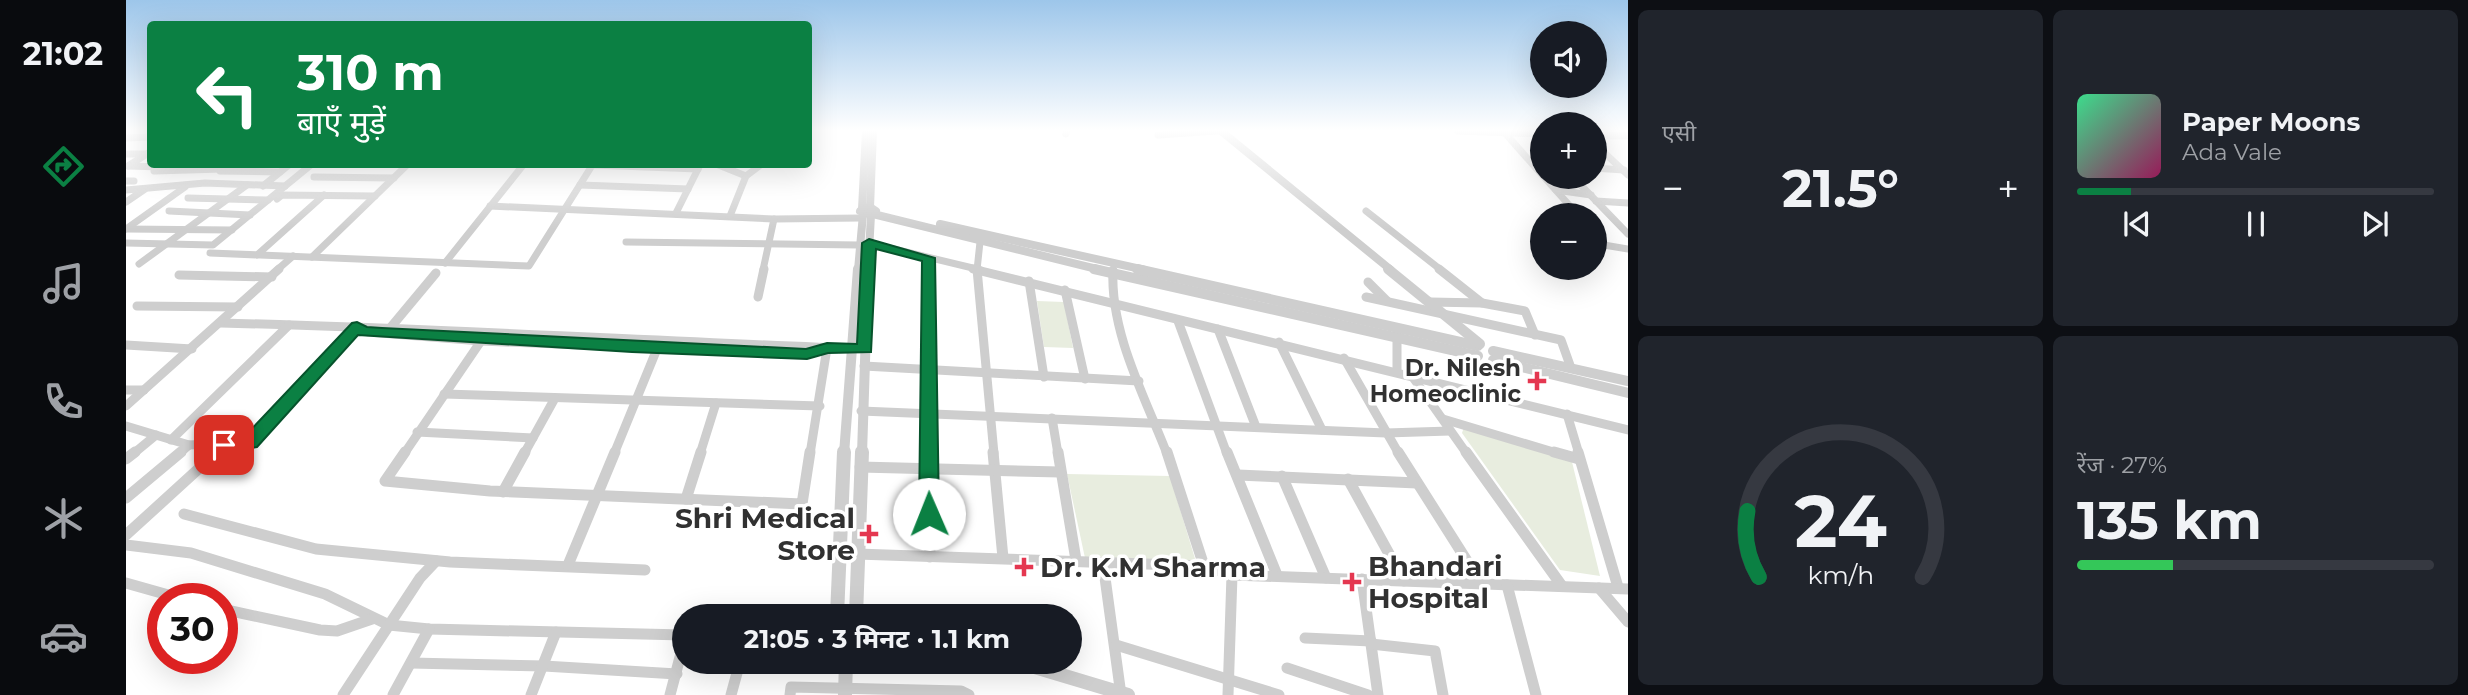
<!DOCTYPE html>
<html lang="hi">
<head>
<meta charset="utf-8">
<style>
  body { margin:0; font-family:Montserrat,"Noto Sans Devanagari",sans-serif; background:#20242c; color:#f1f3f6; height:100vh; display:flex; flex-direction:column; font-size:26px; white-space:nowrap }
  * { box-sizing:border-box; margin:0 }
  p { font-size:23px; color:#9ea1a6 }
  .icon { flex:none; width:38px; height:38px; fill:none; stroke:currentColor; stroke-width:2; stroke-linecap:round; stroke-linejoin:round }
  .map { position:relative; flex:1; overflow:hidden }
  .details { display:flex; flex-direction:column; gap:10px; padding:10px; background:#0d0f14; width:840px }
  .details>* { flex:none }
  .hud { position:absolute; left:21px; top:21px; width:665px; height:147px; border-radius:7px; box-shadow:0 7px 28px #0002; background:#0b8043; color:#fff; overflow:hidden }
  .fabs { position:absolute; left:1404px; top:21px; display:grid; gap:14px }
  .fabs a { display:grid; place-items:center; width:77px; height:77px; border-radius:50%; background:#171b24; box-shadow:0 7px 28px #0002; font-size:35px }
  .speed { position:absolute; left:21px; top:583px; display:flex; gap:14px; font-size:35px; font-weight:700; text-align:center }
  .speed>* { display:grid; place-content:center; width:91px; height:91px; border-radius:50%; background:#171b24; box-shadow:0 7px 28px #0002; line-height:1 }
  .speed .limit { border:10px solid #d22; background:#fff; color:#111 }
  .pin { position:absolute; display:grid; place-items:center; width:60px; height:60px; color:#fff; margin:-30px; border-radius:14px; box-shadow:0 4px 10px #0006 }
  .me { position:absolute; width:77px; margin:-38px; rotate:359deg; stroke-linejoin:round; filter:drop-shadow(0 0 5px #0008) }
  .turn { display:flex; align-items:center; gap:24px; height:147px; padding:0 35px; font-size:32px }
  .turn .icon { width:91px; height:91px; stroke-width:2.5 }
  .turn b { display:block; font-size:49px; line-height:60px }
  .big { font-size:52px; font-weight:700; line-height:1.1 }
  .details .tile { flex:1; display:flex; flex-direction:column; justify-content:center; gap:10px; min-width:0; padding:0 24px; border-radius:10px; background:#20242c }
  .details .dial { align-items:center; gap:0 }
  .dial svg { height:182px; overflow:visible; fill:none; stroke:#363941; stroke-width:7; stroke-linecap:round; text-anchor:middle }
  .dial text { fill:#f1f3f6; stroke:none }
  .song { display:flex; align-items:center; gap:21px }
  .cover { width:84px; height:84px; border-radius:10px; background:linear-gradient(135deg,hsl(150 70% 55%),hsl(330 70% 35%)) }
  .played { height:7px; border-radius:4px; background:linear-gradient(90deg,#0b8043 15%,#363941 15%) }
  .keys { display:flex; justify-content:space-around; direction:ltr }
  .heat { display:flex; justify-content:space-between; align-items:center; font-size:38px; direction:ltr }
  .charge { height:10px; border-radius:5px; background:linear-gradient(90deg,#34c759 27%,#363941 0) }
  .details .tiles { flex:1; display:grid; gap:10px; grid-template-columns:repeat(2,1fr) }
  .trip { position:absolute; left:546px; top:604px; width:410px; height:70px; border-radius:35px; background:#171b24; box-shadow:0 7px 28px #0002; font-weight:700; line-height:70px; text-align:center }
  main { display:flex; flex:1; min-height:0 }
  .menu { display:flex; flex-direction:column; width:126px; justify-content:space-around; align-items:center; background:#090b0e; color:#9ea1a6 }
  .menu .icon { width:49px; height:49px }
  .menu .current { color:#0b8043 }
  .menu b { font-size:32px; color:#f1f3f6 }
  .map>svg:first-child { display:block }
  .green { fill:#e8eddf }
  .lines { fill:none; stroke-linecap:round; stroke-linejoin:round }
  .minor-far2 { stroke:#cecece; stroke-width:7 }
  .minor-far1 { stroke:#cecece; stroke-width:9 }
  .minor { stroke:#cecece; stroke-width:11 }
  .tertiary-far2 { stroke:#cecece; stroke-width:8 }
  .tertiary-far1 { stroke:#cecece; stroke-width:10 }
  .tertiary { stroke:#cecece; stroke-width:14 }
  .route { fill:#0b8043; stroke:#07532c; stroke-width:2 }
  .poi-dot { fill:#e43750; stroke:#fff; stroke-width:2.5 }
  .labels { text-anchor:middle; stroke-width:7; stroke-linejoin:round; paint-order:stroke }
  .poi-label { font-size:23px; font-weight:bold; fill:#313131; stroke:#fff; text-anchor:end }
  .near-poi-label { font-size:28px; font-weight:bold; fill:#313131; stroke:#fff; text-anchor:start }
</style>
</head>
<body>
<main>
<nav class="menu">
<b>21:02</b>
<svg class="icon current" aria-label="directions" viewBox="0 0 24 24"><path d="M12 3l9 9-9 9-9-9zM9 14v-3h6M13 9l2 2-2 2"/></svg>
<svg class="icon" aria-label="music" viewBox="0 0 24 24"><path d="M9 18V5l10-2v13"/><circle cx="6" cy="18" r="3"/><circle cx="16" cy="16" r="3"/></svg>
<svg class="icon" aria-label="phone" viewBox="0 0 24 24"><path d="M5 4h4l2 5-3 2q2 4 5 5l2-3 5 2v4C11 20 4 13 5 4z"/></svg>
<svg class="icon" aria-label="climate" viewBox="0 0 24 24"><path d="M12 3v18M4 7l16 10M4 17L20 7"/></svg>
<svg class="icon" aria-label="car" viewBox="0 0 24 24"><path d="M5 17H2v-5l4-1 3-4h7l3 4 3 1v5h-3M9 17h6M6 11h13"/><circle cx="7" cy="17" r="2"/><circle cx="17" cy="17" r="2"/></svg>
</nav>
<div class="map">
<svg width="1502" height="695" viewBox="0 0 1502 695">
  <rect width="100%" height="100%" fill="#fff"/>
  <g class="green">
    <polygon points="911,301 938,302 947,348 918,347"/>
    <polygon points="1338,427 1446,462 1474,576 1434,570 1336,433"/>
    <polygon points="941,474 1044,476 1070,562 959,558"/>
  </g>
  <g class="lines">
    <g class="minor-far2">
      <polyline points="1332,131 1416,134"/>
      <polyline points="1379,133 1416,175"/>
      <polyline points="940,134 941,131"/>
      <polyline points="1032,135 1090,131"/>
      <polyline points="1468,136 1502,136"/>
      <polyline points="0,138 24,137"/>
      <polyline points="1468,143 1502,175"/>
      <polyline points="0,154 19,154"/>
      <polyline points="590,164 620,176"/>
      <polyline points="467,165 572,169"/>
      <polyline points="2,166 24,152"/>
      <polyline points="3,166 35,167"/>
      <polyline points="1468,168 1498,170"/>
      <polyline points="28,171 96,169"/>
      <polyline points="94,171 154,172"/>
      <polyline points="188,177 268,178"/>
      <polyline points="1418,177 1452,215"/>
      <polyline points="1447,177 1502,234"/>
      <polyline points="0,181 8,181"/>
      <polyline points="454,185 562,189"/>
      <polyline points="137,186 164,164"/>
      <polyline points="0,190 79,183 159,186"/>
      <polyline points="1430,190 1465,195"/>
      <polyline points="62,198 142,200"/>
      <polyline points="151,199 156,195 249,196"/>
      <polyline points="1470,201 1502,203"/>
      <polyline points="0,202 19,189"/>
      <polyline points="364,206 648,219 734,218"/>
      <polyline points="43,211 124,215"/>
      <polyline points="1240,211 1315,270"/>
      <polyline points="550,213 574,165"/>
      <polyline points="604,216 620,176 636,164"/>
      <polyline points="0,229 106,230"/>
      <polyline points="0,229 59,187"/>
      <polyline points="1468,233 1478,245 1502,249"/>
      <polyline points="500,242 733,245"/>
      <polyline points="0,243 87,245 186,164"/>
      <polyline points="743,243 855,270"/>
      <polyline points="84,253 403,266 467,164"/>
      <polyline points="131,255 198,195"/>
      <polyline points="186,257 282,164"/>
      <polyline points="319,263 398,164"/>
      <polyline points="13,264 121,185"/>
      <polyline points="151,270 167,256"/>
      <polyline points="637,270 648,219"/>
      <polyline points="803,270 803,258"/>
      <polyline points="851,270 854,242"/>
    </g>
    <g class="minor-far1">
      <polyline points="847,269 1502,430"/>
      <polyline points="851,269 868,454"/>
      <polyline points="1313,269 1356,303"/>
      <path d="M987,270C984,333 1019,397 1041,454"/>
      <polyline points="53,275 146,277"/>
      <polyline points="903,281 918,377"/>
      <polyline points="1242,282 1261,301"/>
      <polyline points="939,290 959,379"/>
      <polyline points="632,297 638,269"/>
      <polyline points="1240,297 1435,340 1445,368"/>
      <polyline points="1304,302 1356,303 1399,311 1409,335"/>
      <polyline points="11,306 112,307"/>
      <polyline points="1052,321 1101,454"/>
      <path d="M95,323C310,328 524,341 739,349"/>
      <polyline points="265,327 310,273"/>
      <polyline points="1092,329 1130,427"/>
      <polyline points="242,332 355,341 681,354 699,349"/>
      <polyline points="1271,332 1271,372"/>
      <polyline points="1153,342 1196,430"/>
      <polyline points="0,345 66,349"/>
      <polyline points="1218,358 1273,454"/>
      <polyline points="738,366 1013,381"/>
      <polyline points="1286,376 1341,454"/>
      <polyline points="0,390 18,390"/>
      <polyline points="318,394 694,406"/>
      <polyline points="0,406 153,269"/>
      <polyline points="735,411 1260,433 1324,431"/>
      <polyline points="1441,414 1453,454"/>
      <polyline points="926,418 932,454"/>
      <polyline points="1317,419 1434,454"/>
      <polyline points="0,426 63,445 124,442 231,326"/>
      <polyline points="291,432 407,438"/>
      <polyline points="45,440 163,325"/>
      <polyline points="7,454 30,435"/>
      <polyline points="53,454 63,445"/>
      <polyline points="89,454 98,445"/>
      <polyline points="278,454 355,341"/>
      <polyline points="398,454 429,398"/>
      <polyline points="488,454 533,344"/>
      <polyline points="574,454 590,403"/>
      <polyline points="684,454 701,348"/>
      <polyline points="802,454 803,269"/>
    </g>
    <g class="minor">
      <polyline points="279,452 259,481 364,491 676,504 684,452"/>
      <polyline points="802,452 804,557"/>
      <polyline points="867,452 877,558"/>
      <polyline points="932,452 950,560"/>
      <polyline points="1041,452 1078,566"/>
      <polyline points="1101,452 1151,575"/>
      <polyline points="1272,452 1355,583"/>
      <polyline points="1340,452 1436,586"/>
      <polyline points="1428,452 1453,459"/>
      <polyline points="1452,452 1492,587"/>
      <polyline points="0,459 9,452"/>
      <polyline points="734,467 934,472"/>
      <polyline points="1112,475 1291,483"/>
      <polyline points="1156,476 1200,578"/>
      <polyline points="1222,479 1278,581"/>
      <polyline points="377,492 399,452"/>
      <polyline points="0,498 55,452"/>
      <polyline points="560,499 575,452"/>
      <polyline points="58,514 190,549 324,562 519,570"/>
      <polyline points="0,535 91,452"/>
      <polyline points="0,545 65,553 199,594 263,625 303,629 558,635"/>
      <polyline points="731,554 1078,566 1106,575 1502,589"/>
      <polyline points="977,563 995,695"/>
      <polyline points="442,565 489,452"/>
      <polyline points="1236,579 1252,695"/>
      <polyline points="0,583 53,598"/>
      <polyline points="1381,585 1410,695"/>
      <polyline points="1473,588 1502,622"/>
      <polyline points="96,609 194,630 211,631 246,619"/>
      <polyline points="1179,638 1245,641"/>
      <polyline points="1245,644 1309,651 1317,695"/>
      <polyline points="990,645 1153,695"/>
      <polyline points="285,663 418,666 551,674"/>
      <polyline points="1161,668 1242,695"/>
      <polyline points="217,695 294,578 310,561"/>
      <polyline points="267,695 303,629"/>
      <polyline points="405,695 430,632"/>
      <polyline points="544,695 558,642"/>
      <polyline points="605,695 614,662"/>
      <polyline points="664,695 665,687 835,691 843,695"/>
      <polyline points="1102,695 1106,575"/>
    </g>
    <g class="tertiary-far2">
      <polyline points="1095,131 1265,270"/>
      <polyline points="744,207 747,131"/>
      <polygon points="744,207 750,211 745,215 734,211"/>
      <polyline points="736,209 740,131"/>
      <polyline points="747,214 975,270"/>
      <polyline points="814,224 1019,270"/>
      <polyline points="732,270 737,214"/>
      <polyline points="742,270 745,215"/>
    </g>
    <g class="tertiary-far1">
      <polyline points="968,269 1352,356"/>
      <polyline points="1011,269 1352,346"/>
      <polyline points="1262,269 1354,344"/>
      <polyline points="1367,351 1502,381"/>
      <polyline points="1367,360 1502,393"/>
      <polyline points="718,454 732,269"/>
      <polyline points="736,454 742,269"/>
    </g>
    <g class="tertiary">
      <polyline points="711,616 718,452"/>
      <polyline points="730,616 736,452"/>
      <polyline points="892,662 1002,695"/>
      <polyline points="719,695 720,662"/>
    </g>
  </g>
  <linearGradient id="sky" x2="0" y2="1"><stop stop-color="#9dc6ea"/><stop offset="0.57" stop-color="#fff"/><stop offset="1" stop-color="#fff" stop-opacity="0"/></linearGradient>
  <rect width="1502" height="229" fill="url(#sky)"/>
  <polygon class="route" points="743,239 809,258 813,514 810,519 796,519 793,514 796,261 750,249 745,352 702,353 681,359 506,352 232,335 131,447 98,452 89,445 98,439 119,436 226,323 231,322 241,327 256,328 680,349 701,343 731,344 736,243"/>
  <g class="poi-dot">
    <path d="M1407.5 370.5h7v7h7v7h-7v7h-7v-7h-7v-7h7z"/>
    <path d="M739.5 523.5h7v7h7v7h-7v7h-7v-7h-7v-7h7z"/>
    <path d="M894.5 556.5h7v7h7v7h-7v7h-7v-7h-7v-7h7z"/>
    <path d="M1222.5 571.5h7v7h7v7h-7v7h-7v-7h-7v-7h7z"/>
  </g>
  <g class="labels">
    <g class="poi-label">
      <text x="1395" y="376">Dr. Nilesh<tspan x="1395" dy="26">Homeoclinic</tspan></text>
    </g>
    <g class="near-poi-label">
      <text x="729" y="528" text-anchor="end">Shri Medical<tspan x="729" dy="32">Store</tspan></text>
      <text x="1242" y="576">Bhandari<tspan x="1242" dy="32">Hospital</tspan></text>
      <text x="914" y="577">Dr. K.M Sharma</text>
    </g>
  </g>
</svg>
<div class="fabs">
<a><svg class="icon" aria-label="sound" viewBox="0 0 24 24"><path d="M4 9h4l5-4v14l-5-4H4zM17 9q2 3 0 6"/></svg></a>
<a>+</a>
<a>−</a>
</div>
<div class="speed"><div class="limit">30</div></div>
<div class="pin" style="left:98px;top:445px;background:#d93025"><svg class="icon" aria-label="arrive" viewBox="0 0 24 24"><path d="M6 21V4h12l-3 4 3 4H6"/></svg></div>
<svg class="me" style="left:803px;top:514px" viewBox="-20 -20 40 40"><circle r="19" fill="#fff"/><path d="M0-13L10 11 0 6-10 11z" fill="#0b8043"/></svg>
<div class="trip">21:05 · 3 मिनट · 1.1 km</div>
<div class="hud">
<div class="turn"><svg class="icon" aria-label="left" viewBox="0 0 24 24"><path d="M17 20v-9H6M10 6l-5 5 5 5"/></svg><div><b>310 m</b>बाएँ मुड़ें</div></div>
</div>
</div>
<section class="details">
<div class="tiles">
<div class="tile"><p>एसी</p>
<div class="heat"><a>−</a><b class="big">21.5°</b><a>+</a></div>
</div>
<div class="tile">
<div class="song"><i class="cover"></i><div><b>Paper Moons</b><p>Ada Vale</p></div></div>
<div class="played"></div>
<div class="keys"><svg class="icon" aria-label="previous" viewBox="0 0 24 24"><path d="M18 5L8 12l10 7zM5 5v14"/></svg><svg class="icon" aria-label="pause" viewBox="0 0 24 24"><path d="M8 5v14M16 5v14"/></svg><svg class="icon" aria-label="next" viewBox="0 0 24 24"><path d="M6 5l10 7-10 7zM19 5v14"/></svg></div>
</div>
<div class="tile dial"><svg viewBox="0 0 100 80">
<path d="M14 69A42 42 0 1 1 86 69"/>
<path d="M14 69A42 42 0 0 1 9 40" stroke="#0b8043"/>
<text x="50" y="56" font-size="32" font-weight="700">24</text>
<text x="50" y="72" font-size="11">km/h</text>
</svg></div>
<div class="tile"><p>रेंज · 27%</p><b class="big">135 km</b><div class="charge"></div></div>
</div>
</section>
</main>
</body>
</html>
